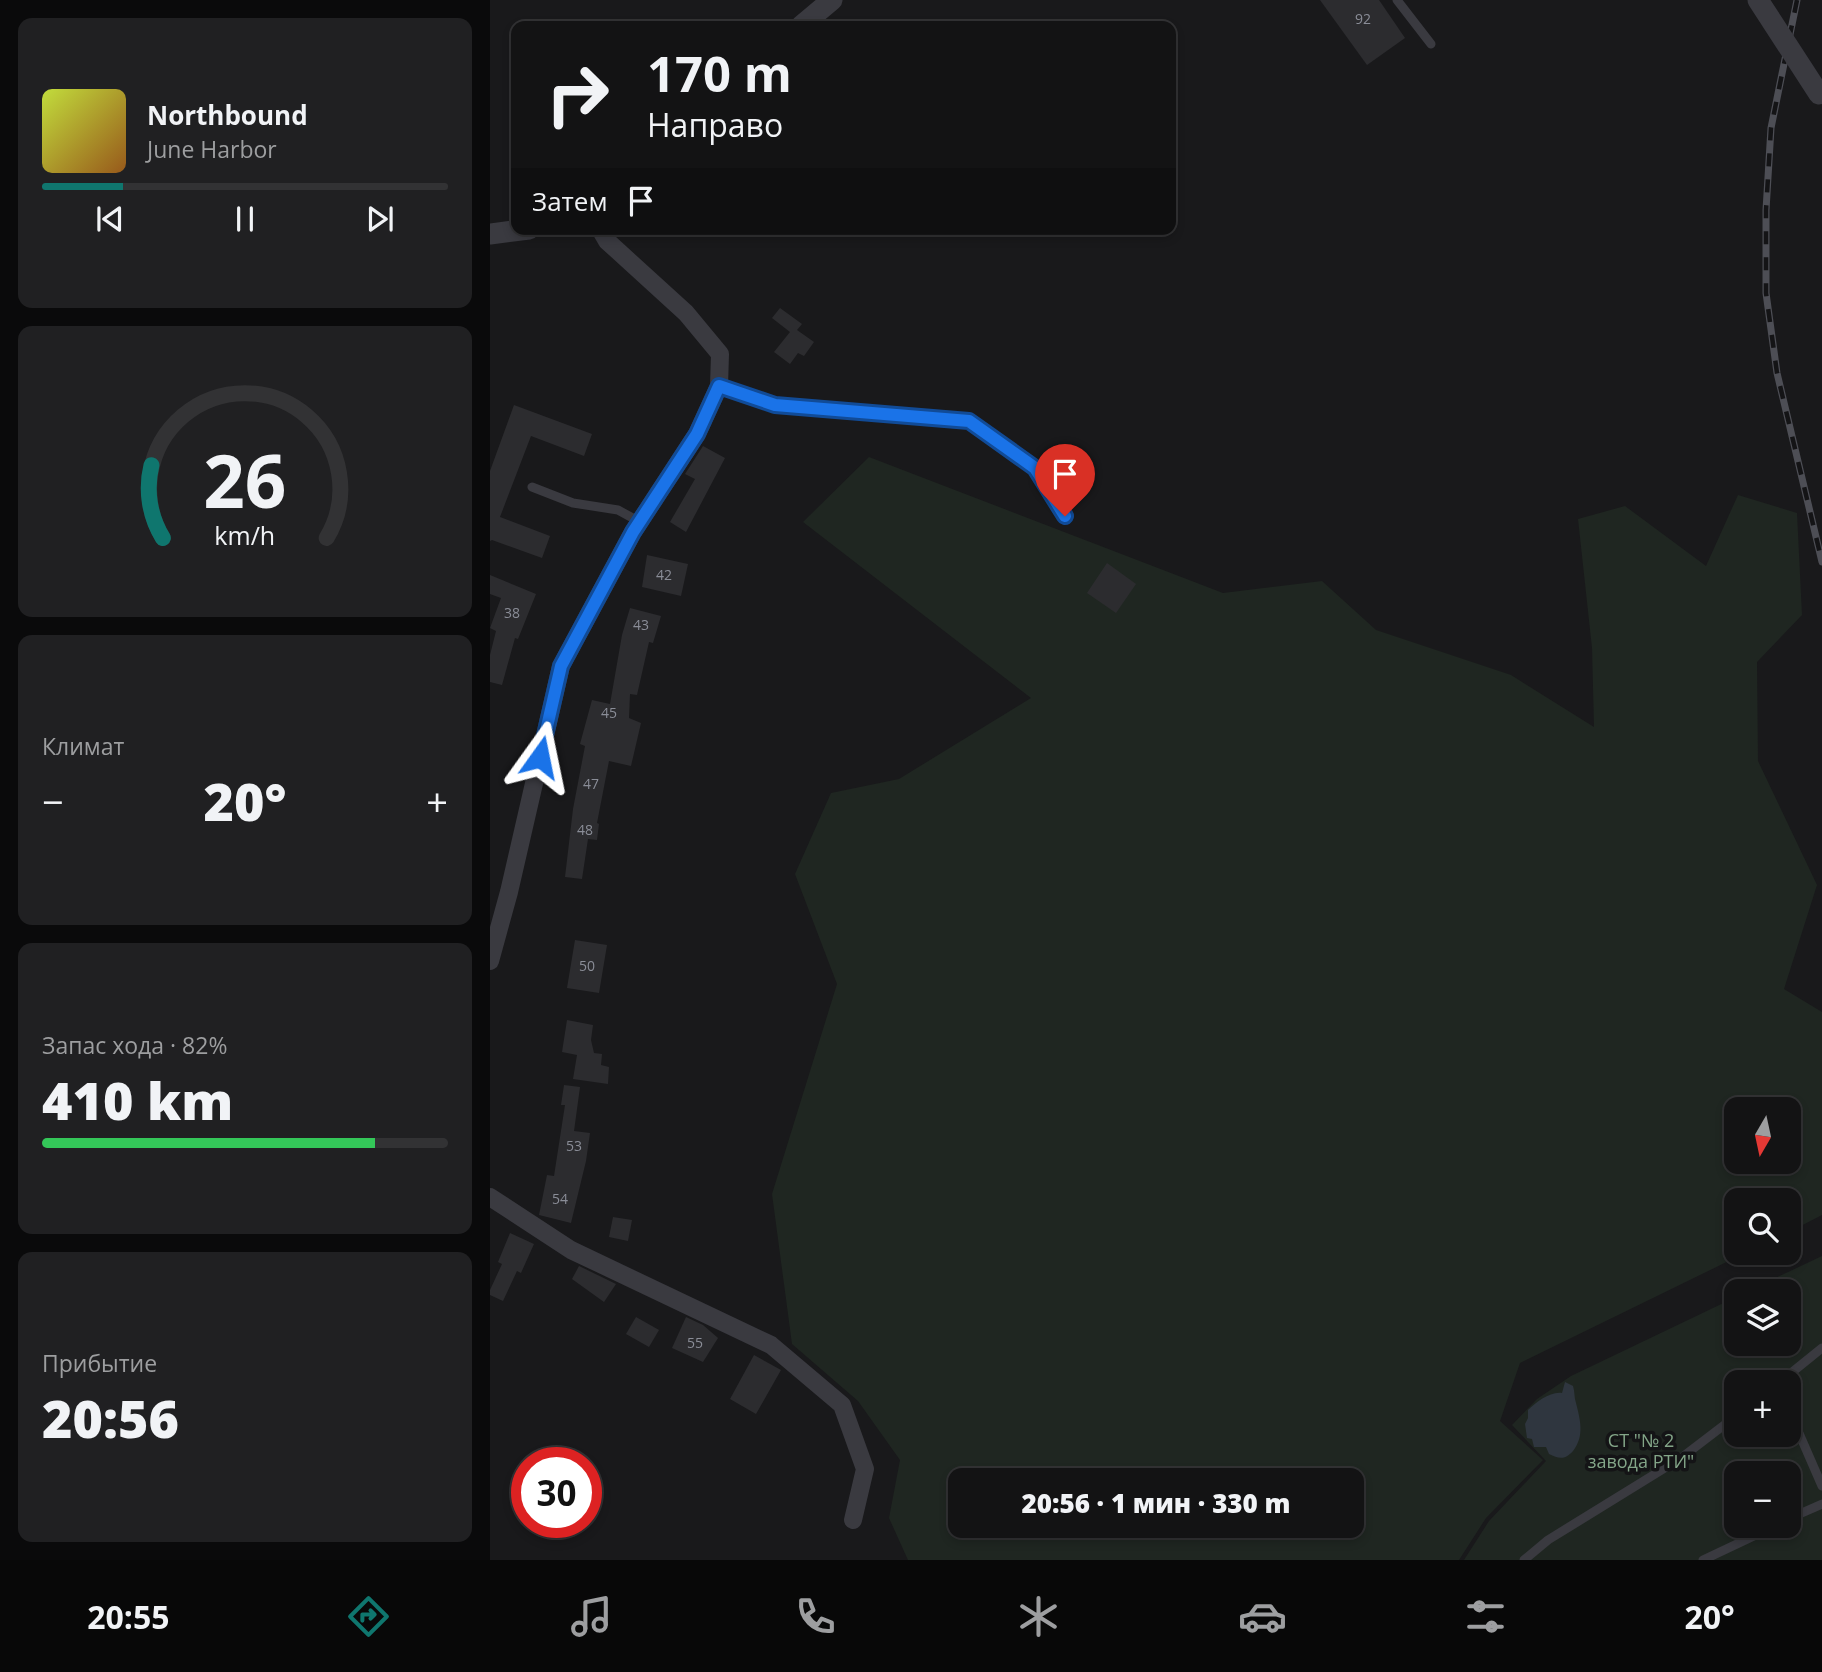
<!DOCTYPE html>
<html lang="ru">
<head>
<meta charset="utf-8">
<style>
  body { margin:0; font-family:"Open Sans",sans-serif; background:#202022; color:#f1f3f6; height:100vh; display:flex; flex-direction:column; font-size:26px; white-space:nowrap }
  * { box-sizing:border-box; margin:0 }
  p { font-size:23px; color:#9d9ea0 }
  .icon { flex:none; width:38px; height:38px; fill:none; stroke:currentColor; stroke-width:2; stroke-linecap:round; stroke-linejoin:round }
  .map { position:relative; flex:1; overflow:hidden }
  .side { display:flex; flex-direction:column; gap:18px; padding:18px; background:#0a0a0b; width:490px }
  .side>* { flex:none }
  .guide { position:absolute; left:21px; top:21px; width:665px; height:214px; border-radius:14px; box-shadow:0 4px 10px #0003,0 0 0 2px #323234; background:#131314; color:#f1f3f6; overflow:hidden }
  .needle { width:46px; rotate:189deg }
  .tools { position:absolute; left:1234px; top:1097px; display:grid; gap:14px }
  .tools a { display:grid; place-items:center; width:77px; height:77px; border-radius:14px; background:#131314; box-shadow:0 4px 10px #0003,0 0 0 2px #323234; font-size:35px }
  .speed { position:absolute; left:21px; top:1447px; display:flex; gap:14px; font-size:35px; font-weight:700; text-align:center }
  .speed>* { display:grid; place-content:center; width:91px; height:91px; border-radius:50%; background:#131314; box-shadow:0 4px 10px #0003,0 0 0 2px #323234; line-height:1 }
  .speed .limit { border:10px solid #d22; background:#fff; color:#111 }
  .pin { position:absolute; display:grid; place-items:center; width:60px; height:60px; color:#fff; margin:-72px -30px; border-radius:50% 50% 50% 0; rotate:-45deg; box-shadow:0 0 7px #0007 }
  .pin .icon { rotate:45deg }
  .me { position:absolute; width:77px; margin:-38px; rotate:12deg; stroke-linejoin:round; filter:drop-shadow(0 0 5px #0008) }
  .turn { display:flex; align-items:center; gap:24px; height:147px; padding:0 21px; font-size:32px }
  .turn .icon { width:91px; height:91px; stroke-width:2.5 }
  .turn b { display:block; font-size:49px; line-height:60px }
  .then { display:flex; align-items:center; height:66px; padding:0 21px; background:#0003; gap:14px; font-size:26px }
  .big { font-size:52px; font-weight:800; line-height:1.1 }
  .side .widget { flex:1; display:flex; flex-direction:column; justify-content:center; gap:10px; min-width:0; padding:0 24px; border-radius:14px; background:#202022 }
  .side .dial { align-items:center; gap:0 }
  .dial svg { height:182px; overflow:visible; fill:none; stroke:#323234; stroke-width:7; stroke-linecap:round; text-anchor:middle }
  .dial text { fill:#f1f3f6; stroke:none }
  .song { display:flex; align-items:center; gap:21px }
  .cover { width:84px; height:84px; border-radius:10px; background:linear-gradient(135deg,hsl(70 70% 55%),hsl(30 70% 35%)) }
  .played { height:7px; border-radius:4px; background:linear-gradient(90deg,#0f766e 20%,#323234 20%) }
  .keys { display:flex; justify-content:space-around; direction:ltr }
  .heat { display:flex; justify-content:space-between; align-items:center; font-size:38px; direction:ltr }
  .charge { height:10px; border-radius:5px; background:linear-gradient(90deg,#34c759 82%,#323234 0) }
  .trip { position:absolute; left:458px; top:1468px; width:416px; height:70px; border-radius:14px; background:#131314; box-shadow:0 4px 10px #0003,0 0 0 2px #323234; font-weight:800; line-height:70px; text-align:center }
  .tab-bar { display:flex; height:112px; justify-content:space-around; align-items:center; background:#080808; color:#9d9ea0 }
  .tab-bar .icon { width:49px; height:49px }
  .tab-bar .active { color:#0f766e }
  .tab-bar b { font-size:32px; color:#f1f3f6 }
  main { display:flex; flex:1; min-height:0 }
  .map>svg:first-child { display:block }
  .green { fill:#1f2621; fill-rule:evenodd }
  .water { fill:#2f363f }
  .building { fill:#2c2c2f }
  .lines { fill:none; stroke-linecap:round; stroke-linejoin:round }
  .service { stroke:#3a3a40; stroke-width:9 }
  .minor { stroke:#3a3a40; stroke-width:18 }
  .tertiary { stroke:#3a3a40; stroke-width:21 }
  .rail-casing { stroke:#4d4e55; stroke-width:7 }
  .rail { stroke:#141416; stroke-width:4.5; stroke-dasharray:13; stroke-linecap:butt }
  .tertiary-bridge { stroke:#3a3a40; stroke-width:21 }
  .route-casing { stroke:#114b97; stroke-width:18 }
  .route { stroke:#1a73e8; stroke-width:12 }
  .labels { text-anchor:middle; stroke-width:7; stroke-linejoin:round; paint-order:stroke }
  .number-label { font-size:14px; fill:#8a8d97 }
  .park-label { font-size:18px; fill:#83a588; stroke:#141416 }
</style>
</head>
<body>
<main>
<section class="side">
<div class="widget">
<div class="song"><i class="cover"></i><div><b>Northbound</b><p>June Harbor</p></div></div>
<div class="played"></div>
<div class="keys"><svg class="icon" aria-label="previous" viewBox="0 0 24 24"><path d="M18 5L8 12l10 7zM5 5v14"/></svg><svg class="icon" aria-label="pause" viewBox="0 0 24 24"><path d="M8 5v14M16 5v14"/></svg><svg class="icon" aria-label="next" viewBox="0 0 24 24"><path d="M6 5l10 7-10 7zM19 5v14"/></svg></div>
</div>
<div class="widget dial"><svg viewBox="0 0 100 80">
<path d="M14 69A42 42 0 1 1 86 69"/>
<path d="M14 69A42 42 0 0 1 9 37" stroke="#0f766e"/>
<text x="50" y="56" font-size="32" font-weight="700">26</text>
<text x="50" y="72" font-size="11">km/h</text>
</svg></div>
<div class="widget"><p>Климат</p>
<div class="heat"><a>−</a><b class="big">20°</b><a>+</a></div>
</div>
<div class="widget"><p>Запас хода · 82%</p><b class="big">410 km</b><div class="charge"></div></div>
<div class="widget"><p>Прибытие</p><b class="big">20:56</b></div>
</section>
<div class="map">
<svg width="1332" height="1560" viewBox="0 0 1332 1560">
  <rect width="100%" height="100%" fill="#19191b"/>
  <g class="green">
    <path d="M379,457L733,593L832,581L886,630L1021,675L1104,727L1102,648L1088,519L1135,506L1216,566L1248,495L1307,513L1312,615L1267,662L1268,761L1327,885L1294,989L1332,1012V1215L1299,1232L1298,1200H1246V1253H1255L1030,1363L1010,1421L1053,1460L996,1518L969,1560H418L399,1518L410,1460L368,1401L302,1344L282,1194L347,984L305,874L341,793L409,779L541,698L313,522ZM1246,1110H1298V1162H1246ZM471,1480H863V1526H471Z"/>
    <path d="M1332,1256V1560H974L999,1521L1056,1461L1022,1425L1047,1399L1081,1376L1246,1297V1344H1298V1292L1258,1291ZM1246,1382H1298V1435H1246ZM1246,1474H1298V1526H1246Z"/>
  </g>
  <path class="water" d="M1075,1382L1083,1386C1085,1392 1084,1398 1086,1403C1090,1419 1095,1436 1083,1451C1075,1460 1069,1459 1059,1454L1056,1447H1044L1042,1439L1037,1438L1035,1424L1038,1418V1410C1046,1402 1061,1391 1072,1393Z"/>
  <g class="building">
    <polygon points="830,0 889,0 915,38 877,65"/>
    <polygon points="290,308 312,324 307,330 324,342 314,356 308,353 300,364 284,352 300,332 282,318"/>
    <polygon points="24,405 102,434 94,456 41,436 10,517 60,536 52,558 2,540 0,541 0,471"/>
    <polygon points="213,446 235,458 196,532 180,522 205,479 195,474"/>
    <polygon points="157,555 198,564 191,596 152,587"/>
    <polygon points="617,563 646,584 626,613 597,593"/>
    <polygon points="0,575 46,594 28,639 25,638 12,685 0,682 0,655 6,631 0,628 11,598 0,594"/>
    <polygon points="140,608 171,616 163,643 159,642 147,695 140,694 139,718 151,723 141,766 119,761 107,823 109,824 107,840 98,839 92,879 75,877 83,809 95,746 90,744 102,700 120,704 132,635"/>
    <polygon points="85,940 117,945 109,993 77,988"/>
    <polygon points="77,1020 103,1025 101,1040 104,1053 112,1054 111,1065 119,1067 118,1084 83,1079 87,1055 72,1052"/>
    <polygon points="74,1085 90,1087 84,1131 100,1133 96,1161 81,1223 49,1215 57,1175 64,1176 75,1105 71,1105"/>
    <polygon points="123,1217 142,1220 138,1241 119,1237"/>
    <polygon points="20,1233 44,1244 31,1273 27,1271 13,1301 0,1295 0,1290 12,1264 8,1262"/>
    <polygon points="89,1266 126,1284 114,1302 82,1279"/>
    <polygon points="146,1317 169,1330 159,1347 136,1334"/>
    <polygon points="196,1317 213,1325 228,1338 213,1362 182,1348"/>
    <polygon points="264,1355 291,1370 266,1414 240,1399"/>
  </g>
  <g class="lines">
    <g class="service">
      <polyline points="907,0 941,44"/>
      <polyline points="229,386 285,405 479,420 545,468 575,516"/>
      <polyline points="42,487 83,503 128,510 150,522"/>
      <polyline points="1290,1382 1332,1348"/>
      <polyline points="1298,1408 1332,1486"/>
      <polyline points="1298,1519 1332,1504"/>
      <polyline points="1034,1560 1058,1540 1191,1458 1246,1416"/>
      <polyline points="1213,1560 1285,1526"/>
    </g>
    <g class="minor">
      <polyline points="0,961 19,892 71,666 143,532 207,434 229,386 230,354 196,313 117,241 110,229"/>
      <polyline points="0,1197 81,1250 281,1345 352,1405 375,1469 363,1520"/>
    </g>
    <g class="tertiary">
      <polyline points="311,26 342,0"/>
      <polyline points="0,234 39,229"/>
    </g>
    <g class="rail-casing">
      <polyline id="rail" points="1307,0 1281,128 1276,210 1276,293 1287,373 1332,562"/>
    </g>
    <use href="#rail" class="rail"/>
    <polyline class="tertiary-bridge" points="1268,0 1329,94"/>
  </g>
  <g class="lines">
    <g class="route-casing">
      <polyline id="route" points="50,757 71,666 143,532 207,434 229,386 285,405 479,421 545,468 575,516"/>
    </g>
    <use href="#route" class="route"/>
  </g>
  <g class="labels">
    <g class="number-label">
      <text x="873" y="24">92</text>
      <text x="174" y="580">42</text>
      <text x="22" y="618">38</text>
      <text x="151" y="630">43</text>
      <text x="119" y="718">45</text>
      <text x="101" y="789">47</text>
      <text x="95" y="835">48</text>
      <text x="97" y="971">50</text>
      <text x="84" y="1151">53</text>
      <text x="70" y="1204">54</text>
      <text x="205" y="1348">55</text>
    </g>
    <g class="park-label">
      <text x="1151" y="1447">СТ "№ 2<tspan x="1151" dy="21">завода РТИ"</tspan></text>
    </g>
  </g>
</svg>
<div class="tools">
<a><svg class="needle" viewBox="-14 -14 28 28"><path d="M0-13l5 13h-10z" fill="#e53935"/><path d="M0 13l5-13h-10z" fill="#9d9ea0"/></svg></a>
<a><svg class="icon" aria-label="search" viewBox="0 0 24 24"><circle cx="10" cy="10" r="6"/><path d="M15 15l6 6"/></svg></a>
<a><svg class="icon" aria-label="layers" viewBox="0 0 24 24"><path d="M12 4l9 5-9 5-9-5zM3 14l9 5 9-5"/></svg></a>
<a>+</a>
<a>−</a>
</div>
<div class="speed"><div class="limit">30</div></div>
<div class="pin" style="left:575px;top:516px;background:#d93025"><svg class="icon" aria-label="arrive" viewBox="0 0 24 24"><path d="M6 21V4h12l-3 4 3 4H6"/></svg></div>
<svg class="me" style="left:50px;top:757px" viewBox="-20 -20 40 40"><path d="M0-17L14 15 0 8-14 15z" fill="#1a73e8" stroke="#fff" stroke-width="4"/></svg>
<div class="trip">20:56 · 1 мин · 330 m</div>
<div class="guide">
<div class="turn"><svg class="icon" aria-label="right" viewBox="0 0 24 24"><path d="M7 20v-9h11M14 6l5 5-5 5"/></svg><div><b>170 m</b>Направо</div></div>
<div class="then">Затем<svg class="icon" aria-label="arrive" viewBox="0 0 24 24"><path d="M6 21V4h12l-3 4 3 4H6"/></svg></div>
</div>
</div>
</main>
<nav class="tab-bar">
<b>20:55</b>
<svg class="icon active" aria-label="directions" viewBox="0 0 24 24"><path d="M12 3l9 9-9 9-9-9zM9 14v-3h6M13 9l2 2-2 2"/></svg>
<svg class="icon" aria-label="music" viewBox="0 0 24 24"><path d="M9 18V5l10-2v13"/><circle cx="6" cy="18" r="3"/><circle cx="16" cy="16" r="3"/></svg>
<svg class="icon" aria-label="phone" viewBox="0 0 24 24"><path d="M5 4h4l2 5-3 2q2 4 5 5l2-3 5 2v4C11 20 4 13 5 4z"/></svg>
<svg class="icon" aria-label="climate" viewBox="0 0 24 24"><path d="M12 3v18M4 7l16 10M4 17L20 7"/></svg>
<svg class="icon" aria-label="car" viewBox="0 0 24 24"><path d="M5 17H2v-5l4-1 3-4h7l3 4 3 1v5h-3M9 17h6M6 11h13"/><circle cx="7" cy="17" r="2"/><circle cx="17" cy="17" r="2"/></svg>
<svg class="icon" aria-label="filters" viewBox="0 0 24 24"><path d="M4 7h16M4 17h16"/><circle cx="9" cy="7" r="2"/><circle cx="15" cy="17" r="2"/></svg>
<b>20°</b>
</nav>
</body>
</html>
